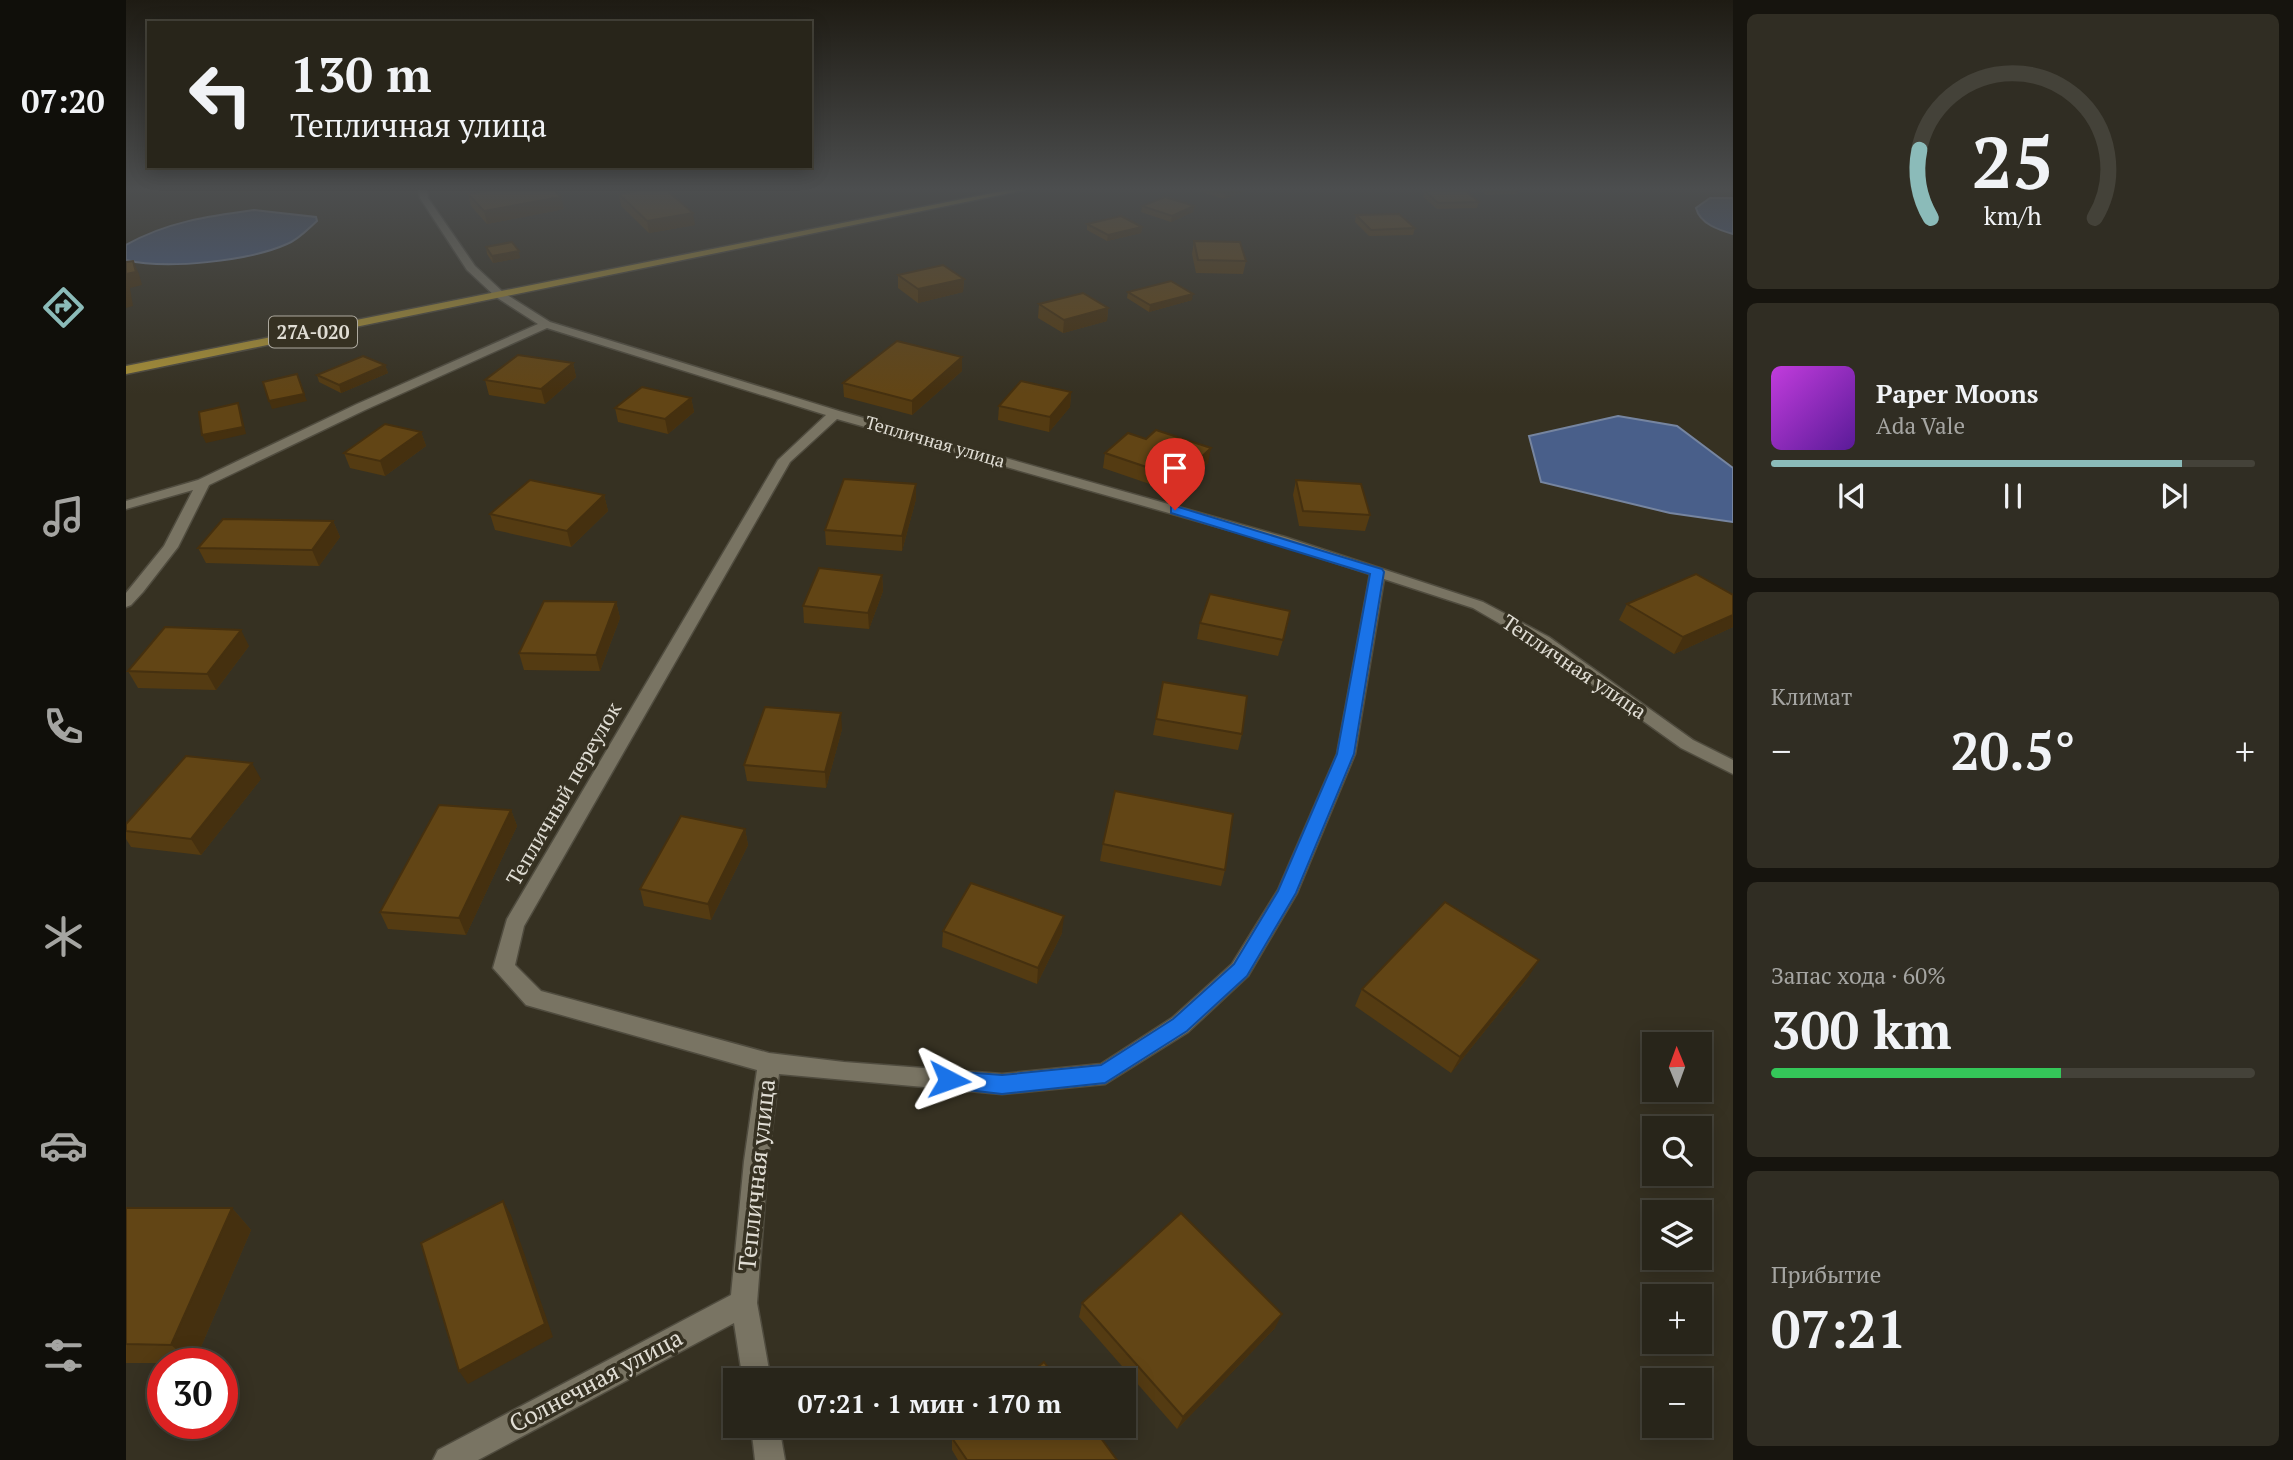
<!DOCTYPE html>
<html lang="ru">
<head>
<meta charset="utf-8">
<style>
  body { margin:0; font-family:"PT Serif",serif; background:#302d23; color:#f1f3f6; height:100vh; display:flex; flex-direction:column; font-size:26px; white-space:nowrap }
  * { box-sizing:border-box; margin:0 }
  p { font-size:23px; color:#a5a5a2 }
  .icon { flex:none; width:38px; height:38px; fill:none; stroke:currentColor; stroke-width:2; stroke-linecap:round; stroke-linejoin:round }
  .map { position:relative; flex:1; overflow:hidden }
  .sheet { display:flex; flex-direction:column; gap:14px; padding:14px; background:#16140e; width:560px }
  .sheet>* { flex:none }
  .top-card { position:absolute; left:21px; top:21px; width:665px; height:147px; border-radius:0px; box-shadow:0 4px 18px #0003,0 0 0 2px #444239; background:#28251a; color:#f1f3f6; overflow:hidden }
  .needle { width:46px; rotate:359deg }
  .buttons { position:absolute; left:1516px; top:1032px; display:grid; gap:14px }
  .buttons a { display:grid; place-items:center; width:70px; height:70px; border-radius:0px; background:#28251a; box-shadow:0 4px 18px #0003,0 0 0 2px #444239; font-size:35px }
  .speed { position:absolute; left:21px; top:1348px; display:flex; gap:14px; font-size:35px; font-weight:700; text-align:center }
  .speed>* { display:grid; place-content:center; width:91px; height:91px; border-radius:50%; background:#28251a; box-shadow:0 4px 18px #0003,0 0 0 2px #444239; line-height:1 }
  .speed .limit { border:10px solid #d22; background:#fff; color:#111 }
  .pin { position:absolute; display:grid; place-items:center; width:60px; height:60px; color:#fff; margin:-72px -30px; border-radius:50% 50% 50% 0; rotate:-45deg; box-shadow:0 0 7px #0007 }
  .pin .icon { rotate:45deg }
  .me { position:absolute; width:77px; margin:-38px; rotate:94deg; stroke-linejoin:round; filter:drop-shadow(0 0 5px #0008) }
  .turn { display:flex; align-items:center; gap:24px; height:147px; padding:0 28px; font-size:32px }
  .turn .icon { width:91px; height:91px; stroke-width:2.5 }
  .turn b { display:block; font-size:49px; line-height:60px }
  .big { font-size:52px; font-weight:600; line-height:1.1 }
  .sheet .widget { flex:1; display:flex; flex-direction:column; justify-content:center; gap:10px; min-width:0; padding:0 24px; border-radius:10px; background:#302d23 }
  .sheet .dial { align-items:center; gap:0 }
  .dial svg { height:182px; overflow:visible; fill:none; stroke:#444239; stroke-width:7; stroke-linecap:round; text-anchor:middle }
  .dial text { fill:#f1f3f6; stroke:none }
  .song { display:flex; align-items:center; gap:21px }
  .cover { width:84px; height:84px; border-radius:10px; background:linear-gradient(135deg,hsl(290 70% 55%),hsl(270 70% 35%)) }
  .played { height:7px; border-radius:4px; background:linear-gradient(90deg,#8bbbb9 85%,#444239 85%) }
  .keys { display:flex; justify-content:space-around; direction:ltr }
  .heat { display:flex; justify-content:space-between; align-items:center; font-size:38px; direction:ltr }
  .charge { height:10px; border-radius:5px; background:linear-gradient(90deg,#34c759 60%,#444239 0) }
  .trip { position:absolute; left:597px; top:1368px; width:413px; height:70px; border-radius:0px; background:#28251a; box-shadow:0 4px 18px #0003,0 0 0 2px #444239; font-weight:600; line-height:70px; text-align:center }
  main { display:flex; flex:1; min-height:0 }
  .menu { display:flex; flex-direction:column; width:126px; justify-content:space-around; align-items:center; background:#100f0a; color:#a5a5a2 }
  .menu .icon { width:49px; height:49px }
  .menu .on { color:#8bbbb9 }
  .menu b { font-size:32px; color:#f1f3f6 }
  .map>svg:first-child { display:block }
  .water { fill:#495f8a; stroke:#7685a0; stroke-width:2 }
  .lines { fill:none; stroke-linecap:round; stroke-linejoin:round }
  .minor-casing { stroke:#504c3f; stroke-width:3 }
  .primary-casing { stroke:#504c3f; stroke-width:3 }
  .minor { fill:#797463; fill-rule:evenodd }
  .primary { fill:#a68e36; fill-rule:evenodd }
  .wall { fill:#543b12 }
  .shaded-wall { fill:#45300f }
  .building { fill:#624515; stroke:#45300f; stroke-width:2 }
  .route { fill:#1a73e8; stroke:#114b97; stroke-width:2 }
  .labels { text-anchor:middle; stroke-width:7; stroke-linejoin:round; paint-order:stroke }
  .far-street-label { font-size:18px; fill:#e0ddd4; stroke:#363122 }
  .shield { fill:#363122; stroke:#ada99f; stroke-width:2 }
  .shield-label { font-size:19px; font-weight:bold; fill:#e0ddd4 }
  .street-label { font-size:21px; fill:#e0ddd4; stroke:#363122 }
  .near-street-label { font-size:24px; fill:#e0ddd4; stroke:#363122 }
</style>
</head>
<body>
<main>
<nav class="menu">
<b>07:20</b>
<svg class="icon on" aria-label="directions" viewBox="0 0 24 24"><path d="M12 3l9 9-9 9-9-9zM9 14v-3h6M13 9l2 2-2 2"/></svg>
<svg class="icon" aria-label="music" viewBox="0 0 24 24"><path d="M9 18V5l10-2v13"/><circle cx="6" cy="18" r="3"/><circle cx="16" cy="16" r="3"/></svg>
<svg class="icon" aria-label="phone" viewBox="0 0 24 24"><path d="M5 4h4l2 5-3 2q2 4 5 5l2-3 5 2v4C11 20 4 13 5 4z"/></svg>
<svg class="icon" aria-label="climate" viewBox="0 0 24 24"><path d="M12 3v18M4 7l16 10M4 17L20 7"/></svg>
<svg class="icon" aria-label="car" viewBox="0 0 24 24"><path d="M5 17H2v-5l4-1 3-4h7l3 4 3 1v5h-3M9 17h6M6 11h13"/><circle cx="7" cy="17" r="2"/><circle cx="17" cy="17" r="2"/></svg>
<svg class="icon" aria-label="filters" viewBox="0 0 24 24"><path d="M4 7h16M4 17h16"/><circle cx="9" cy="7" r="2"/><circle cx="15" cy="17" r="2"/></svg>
</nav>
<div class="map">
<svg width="1607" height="1460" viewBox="0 0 1607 1460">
  <rect width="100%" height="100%" fill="#363122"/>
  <g class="water">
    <path d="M1584,198H1607V234C1593,230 1574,224 1570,208Z"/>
    <path d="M128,210L190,217L191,221C182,229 172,240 161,244C123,261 40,270 0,260V245C40,222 83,216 128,210Z"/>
    <polygon points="1492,416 1551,426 1607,468 1607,522 1544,513 1415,482 1403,436"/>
  </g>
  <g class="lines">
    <g class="minor-casing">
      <g id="minor">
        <path d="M293,190H301L302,198L349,266L378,293L424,322L713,411L1159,537L1357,602L1423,637L1567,740L1607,760V774L1555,748L1411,645L1347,608L1258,579L1229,754L1171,893L1122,976L1062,1032L979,1084L876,1094L653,1074L642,1161L631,1303L645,1381H617L608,1323L352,1460H307L312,1450L605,1295L618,1161L631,1070L400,1005L367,968L381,919L652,460L700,415L421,328L239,410L83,485L52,547L17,592L5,605L0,607V593L38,546L67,490L0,509V501L72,480L231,404L412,324L370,297L341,270L294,198ZM711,419L1149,543L1244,574L1211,754L1152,890L1106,964L1046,1018L975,1064L876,1074L718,1062L643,1053L415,991L389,965L398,926L664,462Z"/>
        <polygon points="625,1426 653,1426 659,1460 629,1460"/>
      </g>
    </g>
    <g class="primary-casing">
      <polygon id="primary" points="882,190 898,190 0,374 0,366"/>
    </g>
    <use href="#minor" class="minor"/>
    <use href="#primary" class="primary"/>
  </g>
  <g class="wall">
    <polygon points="1074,190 1120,190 1120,191 1098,199 1073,191"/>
    <polygon points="1355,190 1391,190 1390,194 1361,195"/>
    <polygon points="1299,191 1353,202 1351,208 1311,209 1297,197"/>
    <polygon points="342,194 438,209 361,224 345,206"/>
    <polygon points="493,194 569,225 523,233 495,206"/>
    <polygon points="1016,206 1068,206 1067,212 1045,222 1015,212"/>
    <polygon points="1230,215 1289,228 1287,235 1243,236 1229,222"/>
    <polygon points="961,224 1016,227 1015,233 981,241 961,230"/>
    <polygon points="1068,241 1120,261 1117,274 1070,273 1066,254"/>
    <polygon points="360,247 394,258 367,263 361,254"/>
    <polygon points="772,275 838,279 837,292 792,303 772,288"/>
    <polygon points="1002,292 1066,300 1023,312 1001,298"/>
    <polygon points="913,304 982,308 981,321 937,333 912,318"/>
    <polygon points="447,363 450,377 419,404 363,395 359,380"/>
    <polygon points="259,365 262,373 215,393 193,382 191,375"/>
    <polygon points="836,371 786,415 718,397 717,383"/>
    <polygon points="945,392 944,407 923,432 872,420 873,406"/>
    <polygon points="565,398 568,412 542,434 492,422 489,408"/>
    <polygon points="295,432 300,446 259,476 224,468 218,453"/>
    <polygon points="979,453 1082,463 1050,493 977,468"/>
    <polygon points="1170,480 1244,515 1239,531 1173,526 1167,495"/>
    <polygon points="790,484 790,499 776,551 700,545 699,530"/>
    <polygon points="478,495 482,511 445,547 369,530 364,514"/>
    <polygon points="207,521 214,537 193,566 80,563 72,548"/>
    <polygon points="756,575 757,591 743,629 678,623 677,606"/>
    <polygon points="1607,595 1607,627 1548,654 1493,620 1501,604"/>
    <polygon points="490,602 494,618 474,671 398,670 393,653"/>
    <polygon points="1074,623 1157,640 1152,656 1071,639"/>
    <polygon points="123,646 90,690 12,688 2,671"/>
    <polygon points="1030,719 1116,734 1112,750 1027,735"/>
    <polygon points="716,729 700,788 621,781 618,765"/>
    <polygon points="135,779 75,855 5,847 0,839 0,824"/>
    <polygon points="385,810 391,826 340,935 262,929 254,912"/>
    <polygon points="619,829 622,845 585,920 518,906 514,889"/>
    <polygon points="977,844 1099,870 1095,886 974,861"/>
    <polygon points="817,931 936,933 911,984 816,947"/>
    <polygon points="1403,976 1325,1073 1229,1006 1236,989"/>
    <polygon points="0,1208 106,1208 125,1230 68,1363 0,1363"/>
    <polygon points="956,1303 1149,1328 1051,1429 953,1317"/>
    <polygon points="826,1438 991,1460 832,1460 826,1450"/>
  </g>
  <g class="shaded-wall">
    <polygon points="112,190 134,190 113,193"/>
    <polygon points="1108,190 1120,190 1120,191 1098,199 1099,193"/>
    <polygon points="435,197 438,209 361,224 358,211"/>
    <polygon points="1068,206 1067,212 1045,222 1046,216"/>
    <polygon points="567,213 569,225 523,233 521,221"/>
    <polygon points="1016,227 1015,233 981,241 982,235"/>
    <polygon points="393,251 394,258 367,263 366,256"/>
    <polygon points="7,261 13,274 16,285 4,288 7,306 0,308 0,274"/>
    <polygon points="838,279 837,292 792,303 792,289"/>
    <polygon points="1067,294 1066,300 1023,312 1024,305"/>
    <polygon points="982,308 981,321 937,333 938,320"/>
    <polygon points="836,357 836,371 786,415 786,401"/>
    <polygon points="447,363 450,377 419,404 415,389"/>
    <polygon points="259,365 262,373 215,393 213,385"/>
    <polygon points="945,392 944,407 923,432 924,417"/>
    <polygon points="178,394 181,401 146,409 143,401"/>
    <polygon points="565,398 568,412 542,434 539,419"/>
    <polygon points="112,403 115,411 120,434 80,443 76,435"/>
    <polygon points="295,432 300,446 259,476 254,461"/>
    <polygon points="1085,448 1082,463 1050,493 1053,478"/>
    <polygon points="790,484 790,499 776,551 776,536"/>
    <polygon points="478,495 482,511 445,547 441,531"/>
    <polygon points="207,521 214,537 193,566 186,550"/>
    <polygon points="756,575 757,591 743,629 742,613"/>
    <polygon points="490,602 494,618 474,671 470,655"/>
    <polygon points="1607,615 1607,627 1548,654 1557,637"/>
    <polygon points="115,630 123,646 90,690 81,674"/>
    <polygon points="715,713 716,729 700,788 699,772"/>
    <polygon points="126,763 135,779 75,855 65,839"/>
    <polygon points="385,810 391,826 340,935 333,918"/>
    <polygon points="619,829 622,845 585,920 582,904"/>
    <polygon points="938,916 936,933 911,984 912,968"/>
    <polygon points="1413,960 1403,976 1325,1073 1334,1057"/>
    <polygon points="377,1201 385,1215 427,1337 342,1384 333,1371"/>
    <polygon points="106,1208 125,1230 68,1363 67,1363 45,1345"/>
    <polygon points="1156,1314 1149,1328 1051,1429 1057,1417"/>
  </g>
  <g class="building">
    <polygon points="366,190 428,190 435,197 358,211 342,194"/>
    <polygon points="517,190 541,190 567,213 521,221 493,194"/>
    <polygon points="1089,190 1108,190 1099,193"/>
    <polygon points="1339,190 1353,202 1312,203 1299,191"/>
    <polygon points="1039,197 1068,206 1046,216 1016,206"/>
    <polygon points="1273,214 1289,228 1245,230 1230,215"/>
    <polygon points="995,216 1016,227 982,235 961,224"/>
    <polygon points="1068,241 1114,242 1120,261 1072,260"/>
    <polygon points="386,242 393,251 366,256 360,247"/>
    <polygon points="7,261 10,272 0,274 0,262"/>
    <polygon points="817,265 838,279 792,289 772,275"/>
    <polygon points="1045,281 1067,294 1024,305 1002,292"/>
    <polygon points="957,293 982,308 938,320 913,304"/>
    <polygon points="771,341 836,357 786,401 717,383"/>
    <polygon points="392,355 447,363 415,389 359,380"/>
    <polygon points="237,356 259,365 213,385 191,375"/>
    <polygon points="171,374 178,394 143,401 137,382"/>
    <polygon points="895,381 945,392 924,417 873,406"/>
    <polygon points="516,387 565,398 539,419 489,408"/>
    <polygon points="112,403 117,427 76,435 73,412"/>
    <polygon points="259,424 295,432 254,461 218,453"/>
    <polygon points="1030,430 1085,448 1053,478 979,453 1002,433 1020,439"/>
    <polygon points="718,479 790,484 776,536 699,530"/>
    <polygon points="404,480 478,495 441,531 364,514"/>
    <polygon points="1170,480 1235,484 1244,515 1177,511"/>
    <polygon points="97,519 207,521 186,550 72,548"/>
    <polygon points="693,568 756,575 742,613 677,606"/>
    <polygon points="1570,574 1607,595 1607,615 1557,637 1501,604"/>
    <polygon points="1084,594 1164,611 1157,640 1074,623"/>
    <polygon points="418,601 490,602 470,655 393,653"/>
    <polygon points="39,627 115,630 81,674 2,671"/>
    <polygon points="1037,682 1121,696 1116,734 1030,719"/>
    <polygon points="639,707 715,713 699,772 618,765"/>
    <polygon points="60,756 126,763 65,839 0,831 0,824"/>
    <polygon points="989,791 1107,814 1099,870 977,844"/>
    <polygon points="313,805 385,810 333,918 254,912"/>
    <polygon points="555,816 619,829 582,904 514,889"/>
    <polygon points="845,883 938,916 912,968 817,931"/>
    <polygon points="1319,902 1413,960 1334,1057 1236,989"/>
    <polygon points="377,1201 419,1324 333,1371 295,1243"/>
    <polygon points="0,1208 106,1208 45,1345 0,1344"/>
    <polygon points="1055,1213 1156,1314 1057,1417 956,1303"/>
    <polygon points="918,1362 932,1381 895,1381"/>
    <polygon points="840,1426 966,1426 991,1460 841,1460 826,1438"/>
  </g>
  <linearGradient id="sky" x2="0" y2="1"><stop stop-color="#1e1b13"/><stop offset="0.48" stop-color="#4c4e4f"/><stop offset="1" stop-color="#4c4e4f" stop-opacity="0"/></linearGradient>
  <rect width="1607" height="394" fill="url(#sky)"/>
  <polygon class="route" points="1049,506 1256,569 1258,572 1228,754 1170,893 1121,976 1061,1031 979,1083 876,1094 816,1087 813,1080 816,1074 823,1071 876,1075 975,1065 1047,1019 1108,964 1152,891 1211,754 1244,574 1045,513 1045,507"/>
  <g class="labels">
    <g class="far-street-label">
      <text transform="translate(809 442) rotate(16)" y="6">Тепличная улица</text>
    </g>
    <rect class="shield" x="143" y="316.5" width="88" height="31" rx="5"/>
    <g class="shield-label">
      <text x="187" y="339">27А-020</text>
    </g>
    <g class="street-label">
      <text transform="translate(1448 667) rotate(34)" y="7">Тепличная улица</text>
      <text transform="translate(438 794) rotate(-60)" y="7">Тепличный переулок</text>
    </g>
    <g class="near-street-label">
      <text transform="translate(631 1175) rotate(-84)" y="8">Тепличная улица</text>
      <text transform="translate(470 1381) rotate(-28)" y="8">Солнечная улица</text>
    </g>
  </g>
</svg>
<div class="buttons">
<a><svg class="needle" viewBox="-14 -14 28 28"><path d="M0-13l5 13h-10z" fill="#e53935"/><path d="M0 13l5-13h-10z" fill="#a5a5a2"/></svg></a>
<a><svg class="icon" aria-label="search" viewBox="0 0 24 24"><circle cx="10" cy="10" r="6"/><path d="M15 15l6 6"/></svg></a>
<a><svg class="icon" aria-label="layers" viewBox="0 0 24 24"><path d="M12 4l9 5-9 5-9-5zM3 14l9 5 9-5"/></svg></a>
<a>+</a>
<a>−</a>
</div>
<div class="speed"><div class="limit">30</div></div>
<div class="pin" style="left:1049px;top:510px;background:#d93025"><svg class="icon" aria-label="arrive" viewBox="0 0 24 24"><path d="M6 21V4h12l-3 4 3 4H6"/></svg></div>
<svg class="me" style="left:823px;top:1080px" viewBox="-20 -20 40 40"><path d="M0-17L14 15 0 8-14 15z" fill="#1a73e8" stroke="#fff" stroke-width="4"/></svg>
<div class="trip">07:21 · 1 мин · 170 m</div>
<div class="top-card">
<div class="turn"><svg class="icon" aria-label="left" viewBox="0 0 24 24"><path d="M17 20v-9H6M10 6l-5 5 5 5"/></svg><div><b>130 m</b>Тепличная улица</div></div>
</div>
</div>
<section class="sheet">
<div class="widget dial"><svg viewBox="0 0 100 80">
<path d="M14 69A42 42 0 1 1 86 69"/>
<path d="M14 69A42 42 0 0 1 9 39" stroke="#8bbbb9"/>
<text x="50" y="56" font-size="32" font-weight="700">25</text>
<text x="50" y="72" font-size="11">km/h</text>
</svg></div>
<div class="widget">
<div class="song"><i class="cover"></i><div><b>Paper Moons</b><p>Ada Vale</p></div></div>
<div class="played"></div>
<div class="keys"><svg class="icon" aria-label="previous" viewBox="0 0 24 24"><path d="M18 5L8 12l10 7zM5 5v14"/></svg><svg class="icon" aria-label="pause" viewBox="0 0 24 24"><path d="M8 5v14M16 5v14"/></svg><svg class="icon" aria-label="next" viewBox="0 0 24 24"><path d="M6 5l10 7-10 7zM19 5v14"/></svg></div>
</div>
<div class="widget"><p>Климат</p>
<div class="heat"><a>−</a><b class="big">20.5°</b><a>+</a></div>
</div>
<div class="widget"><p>Запас хода · 60%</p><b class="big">300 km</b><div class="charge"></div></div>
<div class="widget"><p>Прибытие</p><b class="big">07:21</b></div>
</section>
</main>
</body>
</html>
